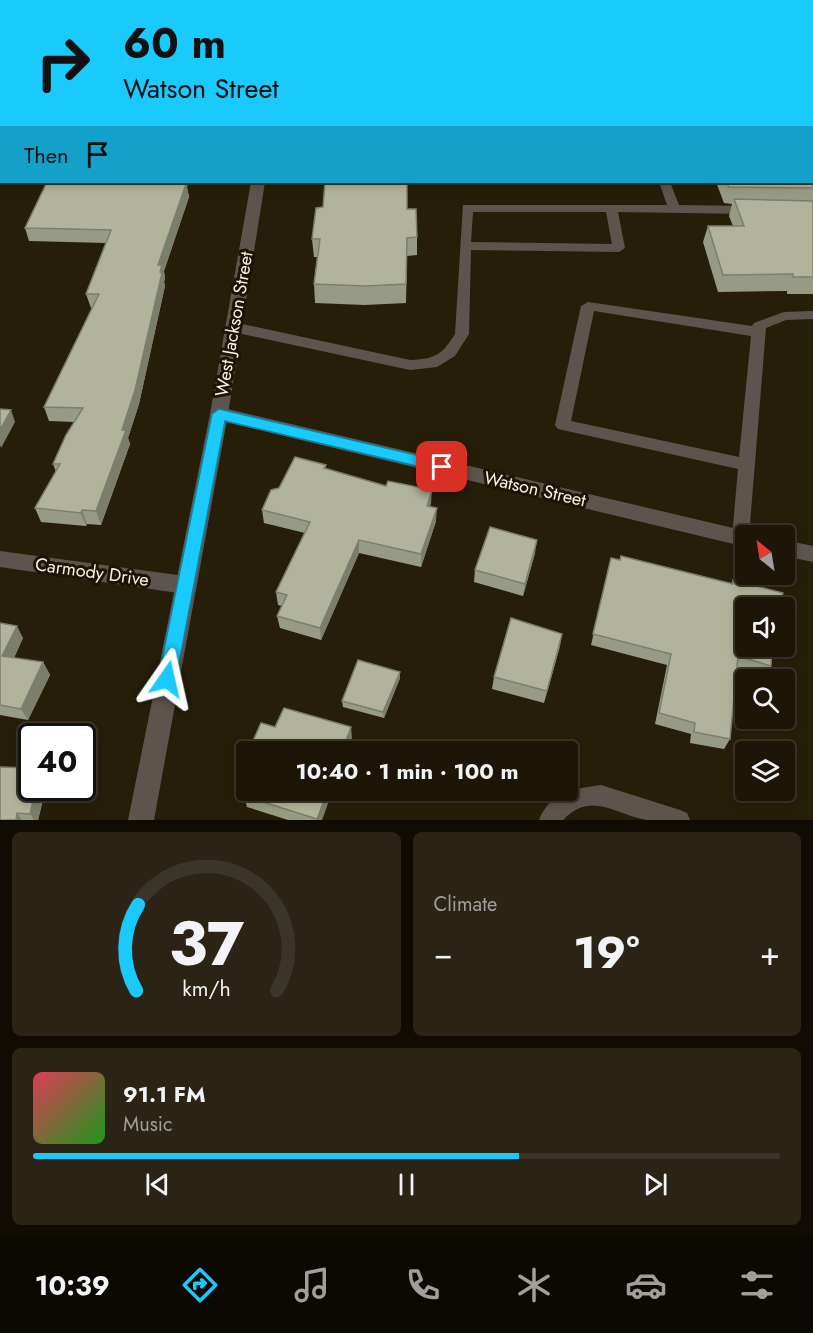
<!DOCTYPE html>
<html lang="en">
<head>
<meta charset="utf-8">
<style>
  body { margin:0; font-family:Jost,sans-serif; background:#2a2316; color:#f1f3f6; height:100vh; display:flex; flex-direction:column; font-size:22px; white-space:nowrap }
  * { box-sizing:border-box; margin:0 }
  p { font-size:20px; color:#a09f9c }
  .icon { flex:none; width:33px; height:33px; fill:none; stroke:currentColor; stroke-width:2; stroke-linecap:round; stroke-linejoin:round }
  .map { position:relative; height:820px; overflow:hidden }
  .panel { display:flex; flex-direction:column; gap:12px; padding:12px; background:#100c04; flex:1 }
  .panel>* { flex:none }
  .top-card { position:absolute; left:0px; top:0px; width:813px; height:183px; box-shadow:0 3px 9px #0003,0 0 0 2px #3b3529; background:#1acafc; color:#111; overflow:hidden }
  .needle { width:39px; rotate:330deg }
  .tools { position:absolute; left:735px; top:525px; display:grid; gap:12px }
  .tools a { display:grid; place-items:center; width:60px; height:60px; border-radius:6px; background:#1d1608; box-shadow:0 3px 9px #0003,0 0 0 2px #3b3529; font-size:30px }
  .speed { position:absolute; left:18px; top:723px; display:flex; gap:12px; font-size:30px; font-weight:700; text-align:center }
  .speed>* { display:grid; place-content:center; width:78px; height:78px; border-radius:50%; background:#1d1608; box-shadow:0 3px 9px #0003,0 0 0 2px #3b3529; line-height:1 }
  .speed .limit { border:3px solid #111; border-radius:9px; background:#fff; color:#111 }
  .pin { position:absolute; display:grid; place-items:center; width:51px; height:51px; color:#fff; margin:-26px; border-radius:12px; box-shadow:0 3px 9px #0006 }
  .me { position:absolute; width:66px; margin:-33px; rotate:11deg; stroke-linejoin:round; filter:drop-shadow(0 0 4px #0008) }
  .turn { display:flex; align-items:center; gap:21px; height:126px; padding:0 24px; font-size:27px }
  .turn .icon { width:78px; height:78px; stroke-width:2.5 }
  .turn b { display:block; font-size:42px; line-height:51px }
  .then { display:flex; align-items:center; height:57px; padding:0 24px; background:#0003; gap:12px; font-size:22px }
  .big { font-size:45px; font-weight:700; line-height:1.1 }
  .panel .card { flex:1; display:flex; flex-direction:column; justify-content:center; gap:9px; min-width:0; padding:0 21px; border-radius:9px; background:#2a2316 }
  .panel .dial { align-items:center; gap:0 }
  .dial svg { height:156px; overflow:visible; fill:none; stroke:#3b3529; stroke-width:7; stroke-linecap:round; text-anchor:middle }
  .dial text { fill:#f1f3f6; stroke:none }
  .song { display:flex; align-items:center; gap:18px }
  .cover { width:72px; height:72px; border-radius:9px; background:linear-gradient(135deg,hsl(350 70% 55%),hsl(120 70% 35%)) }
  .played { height:6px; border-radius:3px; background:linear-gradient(90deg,#1acafc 65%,#3b3529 65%) }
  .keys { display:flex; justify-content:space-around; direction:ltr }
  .heat { display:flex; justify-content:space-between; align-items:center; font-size:33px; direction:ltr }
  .panel .tiles { flex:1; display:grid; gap:12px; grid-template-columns:1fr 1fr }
  .card:last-child { grid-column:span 2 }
  .trip { position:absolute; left:236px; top:741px; width:342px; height:60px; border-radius:6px; background:#1d1608; box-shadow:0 3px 9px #0003,0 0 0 2px #3b3529; font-weight:700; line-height:60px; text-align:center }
  .menu { display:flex; height:96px; justify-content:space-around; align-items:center; background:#0c0903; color:#a09f9c }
  .menu .icon { width:42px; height:42px }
  .menu .selected { color:#1acafc }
  .menu b { font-size:27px; color:#f1f3f6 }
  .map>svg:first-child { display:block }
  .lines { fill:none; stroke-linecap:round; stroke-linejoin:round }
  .service { fill:#5e544e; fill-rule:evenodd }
  .minor { fill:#5e544e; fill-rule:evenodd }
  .tertiary { fill:#5e544e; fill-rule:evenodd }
  .primary { fill:#9c897c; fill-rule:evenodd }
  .wall { fill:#989b84 }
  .shaded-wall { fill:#7c7e6c }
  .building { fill:#b1b49a; stroke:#7c7e6c; stroke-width:1.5 }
  .route { fill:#1acafc; stroke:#1183a4; stroke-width:1.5 }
  .labels { text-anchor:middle; stroke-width:6; stroke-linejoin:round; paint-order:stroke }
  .street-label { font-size:18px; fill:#f9f3e6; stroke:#1e1403 }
</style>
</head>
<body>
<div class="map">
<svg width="813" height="820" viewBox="0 0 813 820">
  <rect width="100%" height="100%" fill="#271e0a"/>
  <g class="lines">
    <g class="service">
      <polygon points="74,0 84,0 84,2 75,2"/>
      <polygon points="452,0 462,0 462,2 453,2"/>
      <rect x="544" y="0" width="10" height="2"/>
      <rect x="812" y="62" width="1" height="6"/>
      <rect x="812" y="132" width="1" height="6"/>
      <path d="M659,182H670L679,205L749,206L755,210L749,214L618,212L625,248L619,252L471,250L469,334L455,356L437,367L410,370L233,332L226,327L233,322L410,360C435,359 442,355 455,334L463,205H667ZM473,212H606L612,244L471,242Z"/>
      <path d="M588,302L752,326L754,323L784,312L813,311V319L786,320L766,328L749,536H746V542L740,544L734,542L732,537L738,469L558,429L555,425L581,306ZM594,311L751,336L739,457L571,421Z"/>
      <path d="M601,785L680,810L687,813L690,820C677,820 661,820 647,820C616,815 591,790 563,820H539C551,791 573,789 601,785Z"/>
    </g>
    <g class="minor">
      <polygon points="219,407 746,531 754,536 746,536 746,547 213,419 210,414 213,409"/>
      <polygon points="784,540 813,546 813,562 784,556"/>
      <polygon points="0,551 185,576 192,579 196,585 192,591 185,594 0,567"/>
    </g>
    <g class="tertiary">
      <rect x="287" y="0" width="10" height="2"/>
      <polygon points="251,182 265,182 228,414 154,820 128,820 210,414"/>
    </g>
    <g class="primary">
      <polygon points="237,0 284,0 236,2"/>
      <polygon points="783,0 793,0 794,2 783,2"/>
      <rect x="0" y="9" width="2" height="6"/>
      <rect x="812" y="38" width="1" height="8"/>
    </g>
  </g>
  <g class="wall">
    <polygon points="813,163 813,294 787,294 787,291 718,292 703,242 708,226 733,226 729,216 732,204 724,203 716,182 812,182"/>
    <polygon points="47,182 188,182 187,187 189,197 164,271 165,279 164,282 165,286 139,404 128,438 130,444 101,525 87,524 86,526 41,522 35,508 56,472 53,464 74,422 49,421 44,407 92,308 91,308 86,294 106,243 29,241 25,228"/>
    <polygon points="407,209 417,237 417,255 407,256 406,303 365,305 315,303 314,284 317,257 314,257 312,239"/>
    <polygon points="326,465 326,469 431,503 430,506 436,521 421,567 359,553 321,640 280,628 277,616 282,606 278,605 276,592 305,533 264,523 262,510 279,488"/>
    <polygon points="535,553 523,596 474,582 475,570"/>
    <polygon points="611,558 731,584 733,580 746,646 780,646 777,654 772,652 771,666 765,677 736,669 730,739 724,749 690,743 691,734 655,724 667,665 591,645"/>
    <polygon points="0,623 23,638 14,658 43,662 50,675 28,720 0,715"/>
    <polygon points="560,646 544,703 492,689 494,677"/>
    <polygon points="400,672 400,678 384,718 343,707 342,701"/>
    <polygon points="246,757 246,777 245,777 242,766"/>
    <polygon points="32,788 46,788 38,820 0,820"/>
    <polygon points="244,796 322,820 288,820 247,807"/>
  </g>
  <g class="shaded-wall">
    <polygon points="2,72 2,105 0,108 0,75"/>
    <polygon points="182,182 188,182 187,187 189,197 164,271 165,279 164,282 165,286 139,404 128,438 130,444 101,525 96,511 122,430 158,265"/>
    <polygon points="11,410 15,422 1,448 0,445 0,430"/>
    <polygon points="432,490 431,503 426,519 427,506"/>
    <polygon points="437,508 436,521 421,567 421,554"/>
    <polygon points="82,510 87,524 86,526 81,513"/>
    <polygon points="359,540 359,553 321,640 320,628"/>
    <polygon points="537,540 535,553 523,596 525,584"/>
    <polygon points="17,626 23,638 9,668 2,656"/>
    <polygon points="562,634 560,646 544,703 547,691"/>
    <polygon points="43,662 50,675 28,720 21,709"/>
    <polygon points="400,672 400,678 384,718 383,712"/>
    <polygon points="351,727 352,738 347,752 342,752"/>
    <polygon points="36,788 46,788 38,820 34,820 30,814"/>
    <polygon points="328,790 333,790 322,820 317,820"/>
    <polygon points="17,813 22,820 16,820"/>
  </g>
  <g class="building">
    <polygon points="0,43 2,43 2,72 0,75"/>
    <polygon points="812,161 813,163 813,188 729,187 726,182 812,182"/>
    <polygon points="47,182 182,182 181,184 186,184 158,265 162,265 160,272 162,273 135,390 122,430 126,430 96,511 82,510 81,513 35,508 60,464 53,464 66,435 83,408 44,407 99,294 86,294 111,230 25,228"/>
    <polygon points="325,182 407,182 407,209 416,209 417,237 407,238 406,284 365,286 314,284 320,239 312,239 316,208 323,207"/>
    <polygon points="734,199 813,201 813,277 793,277 793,274 723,275 708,226 744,226"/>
    <polygon points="0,409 11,410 0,430"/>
    <polygon points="295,457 326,465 324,468 386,486 388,481 432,490 427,506 437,508 421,554 359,540 320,628 277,616 287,595 276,592 310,522 262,510 271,490 279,488"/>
    <polygon points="490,527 537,540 525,584 475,570"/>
    <polygon points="621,556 733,584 733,580 783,593 782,596 787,597 784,620 784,608 746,608 746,646 772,646 771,666 738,656 730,739 694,732 695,723 659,713 671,654 593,634 611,558 620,560"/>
    <polygon points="511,618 562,634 547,691 494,677"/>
    <polygon points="0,623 17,626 2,656 43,662 21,709 0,705"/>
    <polygon points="358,660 400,672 383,712 342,701"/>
    <polygon points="284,708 351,727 342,752 248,752 261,723 275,727"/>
    <polygon points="246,757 246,767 242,766"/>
    <polygon points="0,767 29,768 28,774 32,773 32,788 36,788 30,814 17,813 16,820 0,820"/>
    <polygon points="246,790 328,790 317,819 244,796"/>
  </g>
  <polygon class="route" points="219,409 442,461 447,463 449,467 447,471 442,472 225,421 176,679 173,684 167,687 161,684 158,679 212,414"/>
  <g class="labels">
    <g class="street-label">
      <text transform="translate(234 324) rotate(-80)" y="6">West Jackson Street</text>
      <text transform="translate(535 489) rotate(13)" y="6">Watson Street</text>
      <text transform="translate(92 572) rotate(8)" y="6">Carmody Drive</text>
    </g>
  </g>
</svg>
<div class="tools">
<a><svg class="needle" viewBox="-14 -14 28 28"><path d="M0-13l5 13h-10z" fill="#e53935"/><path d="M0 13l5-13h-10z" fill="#a09f9c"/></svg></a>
<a><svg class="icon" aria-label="sound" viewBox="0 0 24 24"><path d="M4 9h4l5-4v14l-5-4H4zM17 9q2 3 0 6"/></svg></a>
<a><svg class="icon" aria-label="search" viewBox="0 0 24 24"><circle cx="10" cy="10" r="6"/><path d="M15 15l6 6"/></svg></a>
<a><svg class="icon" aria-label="layers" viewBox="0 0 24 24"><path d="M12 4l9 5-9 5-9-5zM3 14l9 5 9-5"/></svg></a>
</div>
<div class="speed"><div class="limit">40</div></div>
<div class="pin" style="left:442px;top:467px;background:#d93025"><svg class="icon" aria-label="arrive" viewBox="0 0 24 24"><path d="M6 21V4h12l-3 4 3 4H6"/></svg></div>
<svg class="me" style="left:167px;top:679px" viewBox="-20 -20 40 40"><path d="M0-17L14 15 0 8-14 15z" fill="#1acafc" stroke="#fff" stroke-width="4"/></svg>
<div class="trip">10:40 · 1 min · 100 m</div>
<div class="top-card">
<div class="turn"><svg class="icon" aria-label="right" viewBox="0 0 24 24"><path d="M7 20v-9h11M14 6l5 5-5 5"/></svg><div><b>60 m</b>Watson Street</div></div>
<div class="then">Then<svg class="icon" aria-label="arrive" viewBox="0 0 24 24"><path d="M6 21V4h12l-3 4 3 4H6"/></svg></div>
</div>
</div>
<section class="panel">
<div class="tiles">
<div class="card dial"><svg viewBox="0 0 100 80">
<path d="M14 69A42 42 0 1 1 86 69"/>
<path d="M14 69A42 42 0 0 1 15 25" stroke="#1acafc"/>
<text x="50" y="56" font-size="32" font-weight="700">37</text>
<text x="50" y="72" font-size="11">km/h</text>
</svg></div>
<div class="card"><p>Climate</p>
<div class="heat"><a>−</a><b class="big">19°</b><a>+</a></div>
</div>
<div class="card">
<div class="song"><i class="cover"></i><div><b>91.1 FM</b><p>Music</p></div></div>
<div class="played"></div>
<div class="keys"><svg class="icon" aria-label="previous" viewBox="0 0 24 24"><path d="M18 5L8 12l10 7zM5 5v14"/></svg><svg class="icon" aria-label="pause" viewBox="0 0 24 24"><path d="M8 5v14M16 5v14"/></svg><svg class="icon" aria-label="next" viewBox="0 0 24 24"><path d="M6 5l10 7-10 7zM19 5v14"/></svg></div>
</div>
</div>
</section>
<nav class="menu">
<b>10:39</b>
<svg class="icon selected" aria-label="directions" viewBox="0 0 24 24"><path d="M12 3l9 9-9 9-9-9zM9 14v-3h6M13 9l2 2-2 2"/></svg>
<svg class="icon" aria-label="music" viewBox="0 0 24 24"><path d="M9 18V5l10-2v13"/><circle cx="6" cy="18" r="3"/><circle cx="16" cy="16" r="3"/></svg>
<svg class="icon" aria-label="phone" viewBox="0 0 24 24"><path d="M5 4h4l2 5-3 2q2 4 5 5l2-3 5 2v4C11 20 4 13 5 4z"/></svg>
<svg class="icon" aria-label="climate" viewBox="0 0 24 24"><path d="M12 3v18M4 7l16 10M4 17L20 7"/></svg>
<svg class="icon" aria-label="car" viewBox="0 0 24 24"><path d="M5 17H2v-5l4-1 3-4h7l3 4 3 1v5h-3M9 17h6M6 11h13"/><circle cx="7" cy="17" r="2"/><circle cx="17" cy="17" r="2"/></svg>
<svg class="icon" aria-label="filters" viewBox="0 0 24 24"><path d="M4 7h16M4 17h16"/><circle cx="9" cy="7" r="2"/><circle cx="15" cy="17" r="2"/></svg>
</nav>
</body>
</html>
